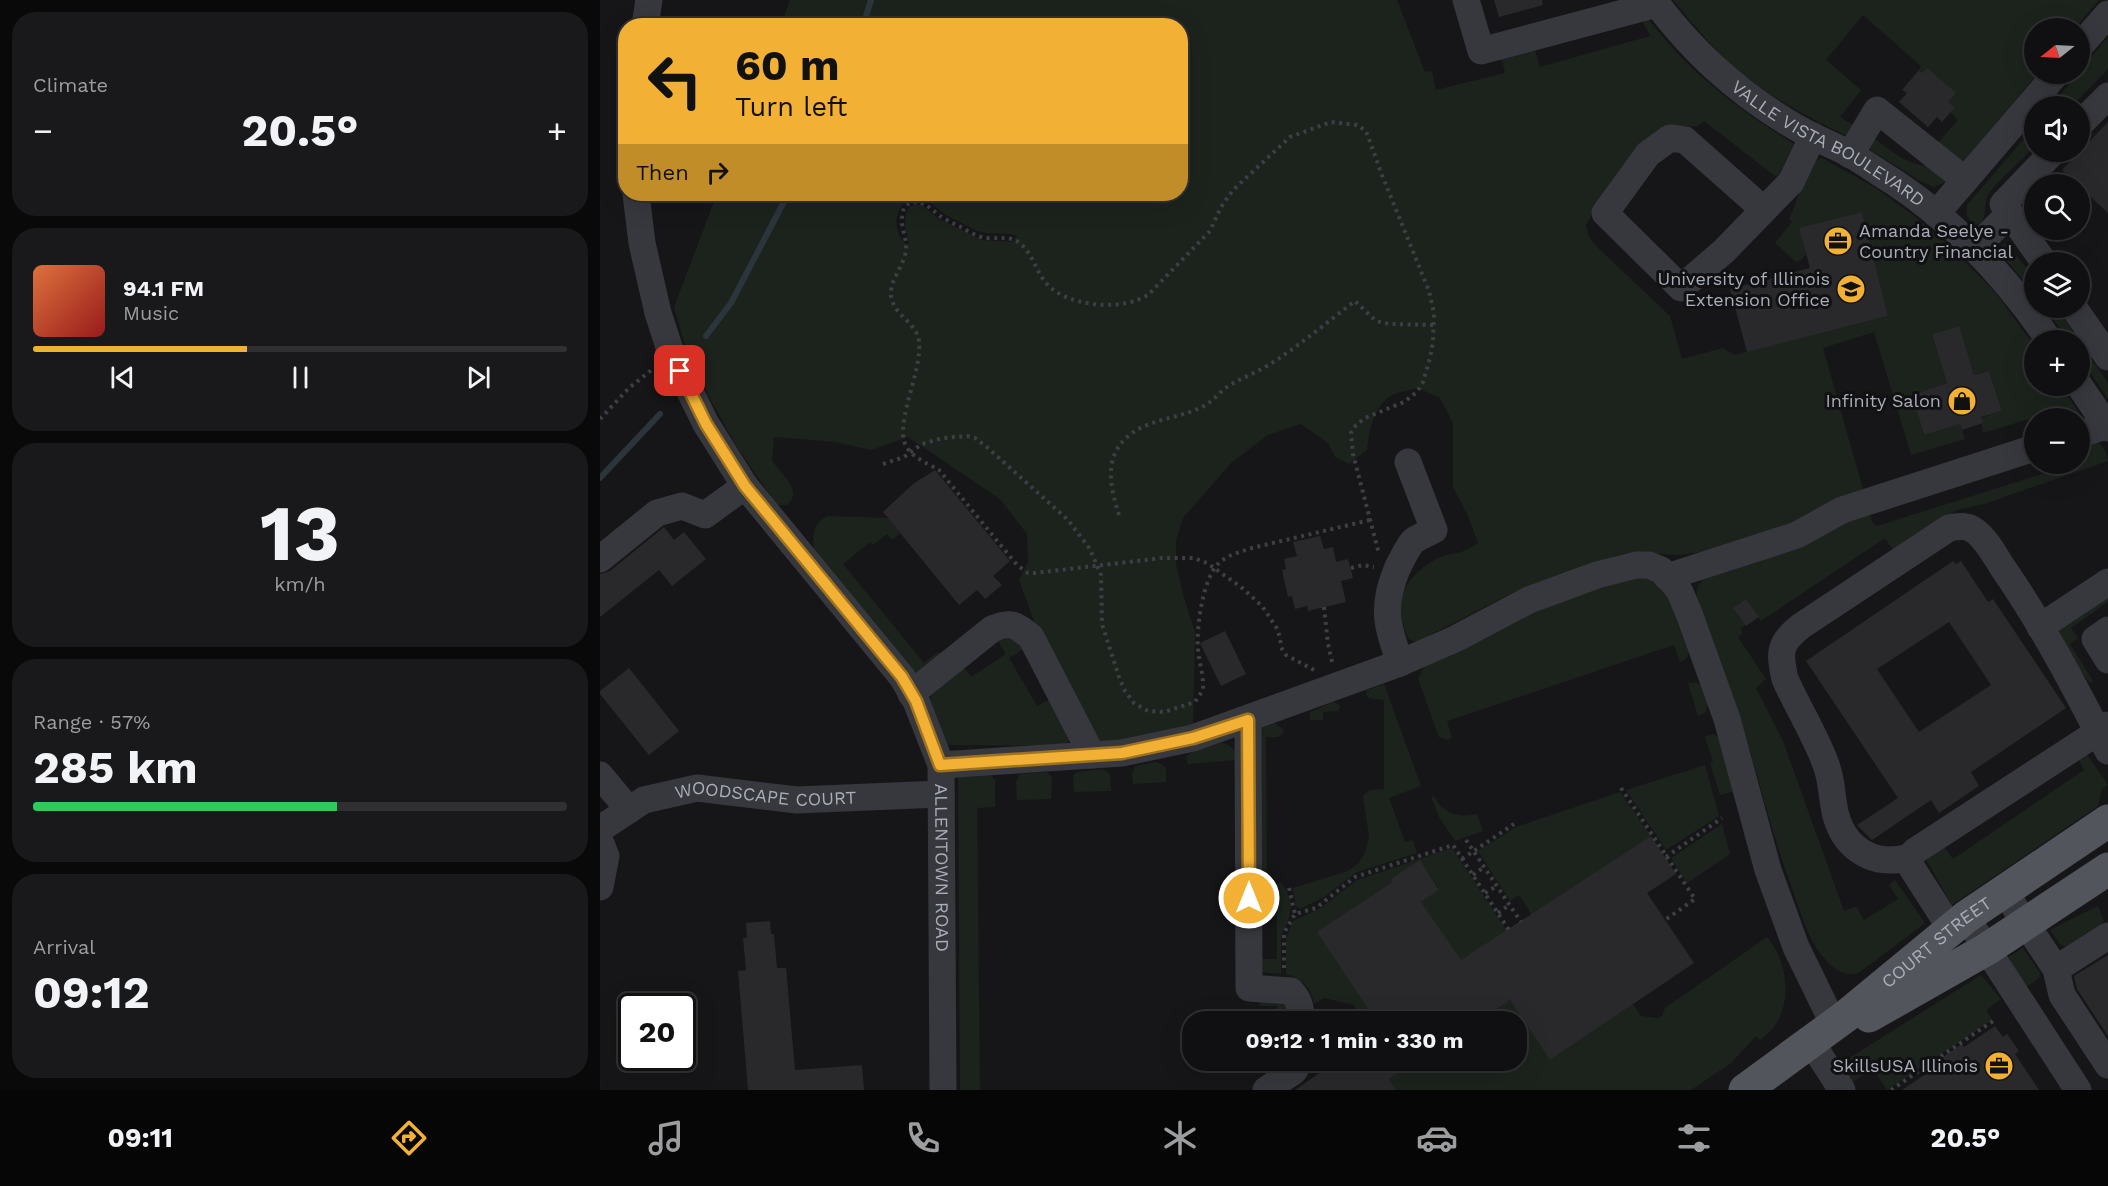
<!DOCTYPE html>
<html lang="en">
<head>
<meta charset="utf-8">
<style>
  body { margin:0; font-family:"Work Sans",sans-serif; background:#19191b; color:#f1f3f6; height:100vh; display:flex; flex-direction:column; font-size:22px; white-space:nowrap }
  * { box-sizing:border-box; margin:0 }
  p { font-size:20px; color:#9c9d9f }
  .icon { flex:none; width:33px; height:33px; fill:none; stroke:currentColor; stroke-width:2; stroke-linecap:round; stroke-linejoin:round }
  .map { position:relative; flex:1; overflow:hidden }
  .panel { display:flex; flex-direction:column; gap:12px; padding:12px; background:#09090a; width:600px }
  .panel>* { flex:none }
  .banner { position:absolute; left:18px; top:18px; width:570px; height:183px; border-radius:24px; box-shadow:0 6px 24px #0002,0 0 0 2px #303032; background:#f2b134; color:#111; overflow:hidden }
  .needle { width:39px; rotate:252deg }
  .buttons { position:absolute; left:1424px; top:18px; display:grid; gap:12px }
  .buttons a { display:grid; place-items:center; width:66px; height:66px; border-radius:50%; background:#101012; box-shadow:0 6px 24px #0002,0 0 0 2px #303032; font-size:30px }
  .speed { position:absolute; left:18px; top:993px; display:flex; gap:12px; font-size:30px; font-weight:700; text-align:center }
  .speed>* { display:grid; place-content:center; width:78px; height:78px; border-radius:50%; background:#101012; box-shadow:0 6px 24px #0002,0 0 0 2px #303032; line-height:1 }
  .speed .limit { border:3px solid #111; border-radius:9px; background:#fff; color:#111 }
  .pin { position:absolute; display:grid; place-items:center; width:51px; height:51px; color:#fff; margin:-26px; border-radius:12px; box-shadow:0 3px 9px #0006 }
  .me { position:absolute; width:66px; margin:-33px; rotate:0deg; stroke-linejoin:round; filter:drop-shadow(0 0 4px #0008) }
  .turn { display:flex; align-items:center; gap:21px; height:126px; padding:0 18px; font-size:27px }
  .turn .icon { width:78px; height:78px; stroke-width:2.5 }
  .turn b { display:block; font-size:42px; line-height:51px }
  .then { display:flex; align-items:center; height:57px; padding:0 18px; background:#0003; gap:12px; font-size:22px }
  .big { font-size:45px; font-weight:700; line-height:1.1 }
  .panel .tile { flex:1; display:flex; flex-direction:column; justify-content:center; gap:9px; min-width:0; padding:0 21px; border-radius:24px; background:#19191b }
  .panel .dial { align-items:center; gap:0 }
  .dial b { font-size:78px; line-height:1 }
  .song { display:flex; align-items:center; gap:18px }
  .cover { width:72px; height:72px; border-radius:9px; background:linear-gradient(135deg,hsl(20 70% 55%),hsl(0 70% 35%)) }
  .played { height:6px; border-radius:3px; background:linear-gradient(90deg,#f2b134 40%,#303032 40%) }
  .keys { display:flex; justify-content:space-around; direction:ltr }
  .heat { display:flex; justify-content:space-between; align-items:center; font-size:33px; direction:ltr }
  .charge { height:9px; border-radius:4px; background:linear-gradient(90deg,#34c759 57%,#303032 0) }
  .trip { position:absolute; left:582px; top:1011px; width:345px; height:60px; border-radius:24px; background:#101012; box-shadow:0 6px 24px #0002,0 0 0 2px #303032; font-weight:700; line-height:60px; text-align:center }
  .tab-bar { display:flex; height:96px; justify-content:space-around; align-items:center; background:#060607; color:#9c9d9f }
  .tab-bar .icon { width:42px; height:42px }
  .tab-bar .current { color:#f2b134 }
  .tab-bar b { font-size:27px; color:#f1f3f6 }
  main { display:flex; flex:1; min-height:0 }
  .map>svg:first-child { display:block }
  .green { fill:#1c231d; fill-rule:evenodd }
  .lines { fill:none; stroke-linecap:round; stroke-linejoin:round }
  .stream { stroke:#2c353c; stroke-width:6 }
  .building { fill:#29292c; fill-rule:evenodd }
  .path { stroke:#3d3f44; stroke-width:4; stroke-dasharray:3 4.5; stroke-linecap:butt }
  .minor { stroke:#37383d; stroke-width:27 }
  .major { stroke:#53555c; stroke-width:33 }
  .route-casing { stroke:#9d7322; stroke-width:15 }
  .route { stroke:#f2b134; stroke-width:10 }
  .labels { text-anchor:middle; stroke-width:6; stroke-linejoin:round; paint-order:stroke }
  .street-label { font-size:18px; fill:#a8adb8; stroke:#111113 }
  .poi-label { font-size:18px; fill:#a8adb8; stroke:#111113; text-anchor:end }
</style>
</head>
<body>
<main>
<section class="panel">
<div class="tile"><p>Climate</p>
<div class="heat"><a>−</a><b class="big">20.5°</b><a>+</a></div>
</div>
<div class="tile">
<div class="song"><i class="cover"></i><div><b>94.1 FM</b><p>Music</p></div></div>
<div class="played"></div>
<div class="keys"><svg class="icon" aria-label="previous" viewBox="0 0 24 24"><path d="M18 5L8 12l10 7zM5 5v14"/></svg><svg class="icon" aria-label="pause" viewBox="0 0 24 24"><path d="M8 5v14M16 5v14"/></svg><svg class="icon" aria-label="next" viewBox="0 0 24 24"><path d="M6 5l10 7-10 7zM19 5v14"/></svg></div>
</div>
<div class="tile dial"><b>13</b><p>km/h</p></div>
<div class="tile"><p>Range · 57%</p><b class="big">285 km</b><div class="charge"></div></div>
<div class="tile"><p>Arrival</p><b class="big">09:12</b></div>
</section>
<div class="map">
<svg width="1508" height="1090" viewBox="0 0 1508 1090">
  <rect width="100%" height="100%" fill="#161618"/>
  <g class="green">
    <path d="M190,0H797L825,72L832,71L836,90L905,73L901,56L935,50L940,67L1050,36L1043,22L1049,20C1093,76 1134,106 1194,144L1181,171L1179,175L1175,176L1104,121C1095,130 1086,126 1074,125L992,214L986,225L989,237L995,245L1070,316L1082,359L1123,348L1134,355L1288,316L1262,212L1200,228L1206,254L1202,259L1196,262L1175,243L1192,222L1189,218C1199,204 1202,163 1222,158L1274,187L1313,215L1346,243L1395,292L1434,345V386H1461L1484,420L1479,425V418H1468L1465,408L1383,433L1381,418L1402,411L1389,371L1374,375L1358,326L1332,334L1347,383L1312,395L1324,435L1360,424L1365,439L1311,455L1274,332L1223,348L1263,489L1205,519L1112,551L1078,555L1031,552L1015,556L914,592L816,642L809,639C789,601 806,573 843,556C849,554 856,554 861,552C867,550 873,546 878,543L867,514L853,487V423L840,398L818,388C810,390 796,392 789,397C773,409 769,431 767,450L749,464L735,457L728,443L701,424L668,435L631,463L583,518L576,541V564L584,598L595,632L593,727L501,744L438,632L419,580L428,562L427,534L400,499L308,437L271,450L236,442L174,437L172,461C181,473 205,493 186,505H177L170,499L171,496L137,447L108,395L84,342L74,307L117,194H580V26L181,25ZM314,197C328,197 335,208 346,215C356,220 366,225 375,230C389,236 403,231 417,236L412,242L382,240L339,219L322,205L315,204L309,207C301,221 307,229 309,244H306C291,231 294,204 314,197Z"/>
    <path d="M1073,0H1499L1475,28H1434V74H1437L1361,165L1336,145L1358,120L1350,112L1354,107L1348,102L1327,68L1322,73L1319,70L1321,66L1263,15L1226,60L1261,90L1240,117L1253,125L1247,136C1209,118 1156,90 1125,59C1107,41 1090,20 1073,0Z"/>
    <polygon points="1508,37 1508,69 1472,106 1451,106"/>
    <path d="M1434,127V147C1423,159 1395,183 1388,195C1382,206 1390,225 1373,225L1367,216V205Z"/>
    <path d="M1273,138C1291,150 1309,167 1331,166L1346,182L1334,187L1320,181L1266,147Z"/>
    <polygon points="1406,244 1434,277 1434,293 1400,253 1401,245"/>
    <polygon points="1445,308 1457,308 1508,383 1508,399 1479,356 1479,340 1468,340"/>
    <path d="M1496,442C1503,444 1508,454 1508,461L1384,504L1357,510L1294,551L1285,538L1161,621L1146,599L1134,608L1145,625L1141,629L1143,633L1138,637L1166,679L1156,688L1183,741L1244,911L1256,906L1264,920L1298,899L1289,885L1295,880L1325,923L1260,972C1241,981 1223,959 1214,944C1204,927 1199,906 1192,888C1167,822 1154,753 1129,687C1122,669 1092,603 1097,588C1099,582 1105,579 1110,575L1269,510L1272,522L1277,526L1474,464H1479L1481,461L1479,445Z"/>
    <path d="M229,516L288,518L300,533L292,540L287,534L273,545L270,542L243,564L324,663L338,652L341,656L318,673H313L215,554C212,538 212,521 229,516Z"/>
    <path d="M1032,577C1041,577 1052,578 1059,584C1073,597 1082,631 1089,649C1089,656 1087,659 1080,662L1074,645L847,721L852,738L847,740L839,737L818,679L824,667L884,638L923,615Z"/>
    <polygon points="1508,594 1508,602 1471,628 1478,638 1470,644 1493,681 1490,683 1474,662 1457,629"/>
    <polygon points="410,637 425,648 409,658 437,706 451,699 470,740 466,744 460,746 349,745 342,740 329,701 331,696 363,666 371,677 406,654 398,641"/>
    <polygon points="1095,682 1102,686 1108,703 1106,712 1098,716 1088,683"/>
    <path d="M784,684L821,786L789,798L805,842L813,840L817,853L757,872L724,897L700,909L696,906L693,888L748,871L758,864L765,853L769,836L763,796C769,788 775,790 784,789V700L768,698L766,694L767,690Z"/>
    <polygon points="733,702 740,705 740,707 738,711 723,712 723,720 710,720 710,712"/>
    <polygon points="675,723 683,729 683,733 678,737 666,737 667,882 681,883 686,889 691,904 689,918 681,937 681,974 659,972 659,959 677,959 677,901 659,901 659,732 663,727"/>
    <polygon points="1113,734 1119,737 1136,791 1120,795 1110,763 1113,762 1105,737"/>
    <path d="M620,743C630,743 636,750 636,760L588,764L586,757L590,753Z"/>
    <polygon points="1486,753 1508,785 1502,789 1498,806 1352,905 1326,859 1344,847 1353,859 1484,770 1479,760"/>
    <polygon points="556,762 566,767 566,782 533,784 532,775 535,766"/>
    <polygon points="1105,765 1119,816 1066,850 1026,790"/>
    <polygon points="502,769 510,774 511,791 474,792 473,776 477,772"/>
    <polygon points="444,772 447,772 452,777 451,799 417,800 416,782 420,774"/>
    <polygon points="358,773 390,774 395,780 395,807 377,808 380,1090 360,1090"/>
    <polygon points="1020,792 1051,836 932,915 919,895 910,901 878,851 916,827"/>
    <path d="M834,796C843,814 859,818 877,814L883,831L855,841L839,817L831,797Z"/>
    <polygon points="1122,824 1130,854 1087,883 1071,858"/>
    <path d="M852,848L907,931L857,997L821,902L837,891L838,887L821,862H818L792,878L791,883L720,931L719,935L777,1021H764L754,1005L724,998L714,1004C711,987 702,979 686,974V939L693,921L721,908L757,880Z"/>
    <polygon points="1498,906 1504,921 1501,925 1466,947 1460,944 1450,930"/>
    <path d="M1167,937C1187,960 1193,1001 1174,1027C1170,1032 1165,1036 1160,1040L1156,1036L1131,1063L1091,1090H796L789,1079L813,1063V1061H829L831,1063L844,1065L852,1061L916,1060V1022L873,1021L910,1000L950,1060L1033,1004L1041,1016L1058,1018L1062,1016L1065,1008Z"/>
    <polygon points="1423,948 1440,973 1439,978 1425,988 1407,958"/>
    <polygon points="1381,975 1401,999 1386,1010 1392,1020 1287,1090 1273,1069 1251,1083 1240,1064"/>
    <polygon points="679,999 687,1005 688,1021 677,1021 677,1006 659,1006 660,1001"/>
  </g>
  <g class="lines">
    <g class="stream">
      <polyline points="263,26 271,0"/>
      <polyline points="106,336 131,303 188,194"/>
      <polyline points="0,478 60,414"/>
    </g>
  </g>
  <g class="building">
    <polygon points="894,0 942,0 943,5 899,17"/>
    <polygon points="1327,68 1356,93 1348,102 1355,107 1342,122 1337,117 1328,127 1299,102 1307,93 1302,90 1319,70 1322,73"/>
    <polygon points="1508,122 1508,213 1462,170"/>
    <polygon points="1262,212 1288,316 1147,352 1130,289 1210,268 1199,228"/>
    <polygon points="1359,326 1374,375 1389,371 1402,411 1381,417 1383,423 1362,430 1360,424 1324,435 1312,395 1347,383 1332,334"/>
    <polygon points="335,470 410,561 393,576 402,585 385,599 377,590 359,605 283,512 313,484"/>
    <polygon points="64,527 74,540 84,532 106,559 72,586 59,570 0,617 0,574 10,571"/>
    <polygon points="720,536 724,549 733,547 736,562 748,559 753,578 741,581 746,602 708,611 707,606 695,609 692,596 688,597 682,570 686,569 684,559 697,556 693,542"/>
    <path d="M1353,561L1356,564L1361,561L1388,602L1393,599L1466,708L1371,772L1379,786L1339,813L1331,800L1272,840L1257,825L1298,798L1206,661ZM1349,622L1391,685L1319,732L1277,669Z"/>
    <polygon points="1146,599 1159,617 1146,626 1133,608"/>
    <polygon points="625,631 646,674 621,686 600,643"/>
    <polygon points="29,668 79,731 49,755 0,694 0,691"/>
    <polygon points="1051,836 1076,874 1047,893 1094,963 950,1060 910,1000 877,1022 777,1022 717,932 791,883 792,878 820,860 839,890 821,902 861,960"/>
    <polygon points="170,921 171,934 174,934 177,968 186,968 195,1070 262,1065 264,1090 148,1090 138,971 146,970 143,938 147,938 146,923"/>
    <polygon points="1508,955 1508,1036 1477,989 1474,976"/>
    <polygon points="1395,1026 1403,1037 1407,1034 1419,1051 1415,1054 1439,1090 1302,1090 1345,1061 1343,1057 1362,1044 1364,1047"/>
    <polygon points="738,1060 817,1060 789,1079 796,1090 695,1090"/>
  </g>
  <g class="lines">
    <g class="path">
      <polyline points="0,419 29,388 54,368"/>
      <path d="M283,464L304,457L322,444L343,438L367,436L375,438L388,448L468,520L490,549L501,575L502,624L519,677L525,691L534,703L548,711L564,712L595,702L603,690C604,676 599,663 598,649C596,628 603,579 618,564C627,555 640,552 652,548L770,520"/>
      <path d="M519,515C511,489 503,460 526,438C546,419 578,419 602,407C613,402 620,391 630,385C642,378 655,373 667,366C698,347 726,323 755,301L776,321L789,324L834,325"/>
      <polyline points="751,568 763,565 774,567"/>
      <polyline points="724,607 728,644 733,666"/>
      <path d="M714,670L686,655L682,649L678,630L662,606L641,587L607,563L594,558H562L435,573H428L417,565L339,470C327,463 308,456 304,441C298,415 322,371 319,341C317,325 299,317 293,303C285,286 301,271 305,255C310,238 296,225 305,206C319,196 329,207 340,216C347,220 354,224 361,227C368,231 378,237 386,238C399,239 411,235 421,244C433,255 436,271 446,283C466,307 524,312 549,294L610,231L621,207L633,190L690,137L731,122L757,125L766,131L782,175L829,291L834,313L833,342L830,358L823,382L817,392L804,402L765,418L756,425L751,433L753,454L779,554"/>
      <polyline points="1021,788 1095,899 1065,920"/>
      <polyline points="866,840 921,922"/>
      <polyline points="1066,857 1122,818"/>
      <polyline points="862,859 914,824"/>
      <polyline points="873,875 884,867"/>
      <polyline points="689,888 695,914"/>
      <polyline points="885,893 897,886"/>
      <polyline points="898,913 909,905"/>
      <polyline points="684,968 684,933 695,914 716,908 755,877 853,845 909,930"/>
      <polyline points="722,1066 730,1060"/>
      <polyline points="1291,1090 1396,1019"/>
    </g>
    <g class="minor">
      <polyline points="866,0 881,51 1057,4"/>
      <path id="s1" d="M1054,0C1093,53 1141,96 1199,129C1215,138 1232,145 1248,153C1264,162 1279,173 1294,182C1357,224 1407,278 1449,340"/>
      <polyline points="45,26 49,0"/>
      <polyline points="1479,47 1508,14"/>
      <polyline points="1479,125 1508,96"/>
      <polyline points="1250,155 1277,110 1365,180"/>
      <path id="s2" d="M36,194L42,243L58,313L71,353L106,424L145,486L302,677L316,701L341,765L343,1090"/>
      <polyline points="1164,210 1085,140 1070,138 1048,154 1005,213 1081,288 1124,251 1191,182 1213,136"/>
      <polyline points="1336,214 1456,74"/>
      <polyline points="1375,248 1410,213"/>
      <polyline points="1444,262 1403,204 1453,152"/>
      <polyline points="1474,308 1508,357"/>
      <polyline points="1479,385 1508,428"/>
      <polyline points="1479,434 1507,426"/>
      <polyline points="0,559 57,513 82,506 105,515 145,486"/>
      <polyline points="1067,577 1197,535 1242,510 1434,448"/>
      <polyline points="1440,627 1508,582"/>
      <polyline points="1508,630 1495,639 1508,660"/>
      <path d="M800,663C787,625 781,608 797,569C801,561 807,548 813,541C819,537 828,533 834,530L808,462"/>
      <path d="M311,694L392,629C411,621 415,624 431,637L492,755"/>
      <path d="M648,720L649,988L691,991C700,1001 701,1008 701,1022"/>
      <polyline points="341,765 522,753 593,738 800,663 855,639 929,600 997,575 1036,565 1049,565 1061,570 1071,580 1080,592 1090,616 1127,719 1168,870 1196,947 1234,1025"/>
      <polyline points="0,775 29,810"/>
      <path id="s3" d="M0,829L44,800L97,788L197,800L341,794"/>
      <polyline points="0,841 6,856 0,887"/>
      <path d="M1310,857C1276,867 1246,851 1236,816C1231,797 1233,781 1225,762C1214,733 1197,706 1185,679C1179,652 1179,643 1201,626L1349,528C1359,526 1367,525 1375,531C1387,540 1395,556 1403,568C1439,620 1469,676 1498,732L1508,725"/>
      <polyline points="1404,891 1456,969 1462,995 1508,1065"/>
      <polyline points="1366,917 1478,1090"/>
      <polyline points="1351,929 1310,865 1310,857 1315,851 1498,732 1508,751"/>
      <polyline points="1456,969 1508,936"/>
      <polyline points="1211,1042 1242,1090"/>
      <polyline points="666,1090 694,1071 701,1060"/>
    </g>
    <g class="major">
      <polyline points="1269,1016 1387,949 1508,869"/>
      <path id="s4" d="M1145,1090L1246,1016L1366,917L1508,821"/>
    </g>
  </g>
  <g class="lines">
    <g class="route-casing">
      <polyline id="route" points="80,371 106,424 145,486 302,677 316,701 340,765 522,753 593,738 648,720 649,898"/>
    </g>
    <use href="#route" class="route"/>
  </g>
  <defs>
    <g id="office-disc" transform="scale(1.5)"><circle r="9.5" fill="#f2b134" stroke="#111113"/><path d="M-6-3h4V-5.5h4V-3h4V5H-6ZM-1-4.5V-3h2v-1.5ZM-6 0V1H6V0Z" fill="#111"/></g>
    <g id="university-disc" transform="scale(1.5)"><circle r="9.5" fill="#f2b134" stroke="#111113"/><path d="M0-5L7-2L0 1L-7-2ZM-4 1L0 2.5L4 1V4Q0 6-4 4Z" fill="#111"/></g>
    <g id="shop-disc" transform="scale(1.5)"><circle r="9.5" fill="#f2b134" stroke="#111113"/><path d="M-5-2.5h2.3a2.7 3.5 0 0 1 5.4 0H5L5.5 6h-11ZM-1.5-2.5h3a1.5 2.3 0 0 0-3 0Z" fill="#111"/></g>
  </defs>
  <g fill-rule="evenodd">
    <use href="#office-disc" x="1238" y="241"/>
    <use href="#university-disc" x="1251" y="289"/>
    <use href="#shop-disc" x="1362" y="401"/>
    <use href="#office-disc" x="1399" y="1066"/>
  </g>
  <g class="labels">
    <g class="street-label">
      <text dy="6" stroke="none"><textPath href="#s1" startOffset="228">VALLE VISTA BOULEVARD</textPath></text>
      <text dy="6" stroke="none"><textPath href="#s3" startOffset="176">WOODSCAPE COURT</textPath></text>
      <text dy="6" stroke="none"><textPath href="#s2" startOffset="762">ALLENTOWN ROAD</textPath></text>
      <text dy="6" stroke="none"><textPath href="#s4" startOffset="242">COURT STREET</textPath></text>
    </g>
    <g class="poi-label">
      <text x="1259" y="237" text-anchor="start">Amanda Seelye -<tspan x="1259" dy="21">Country Financial</tspan></text>
      <text x="1230" y="285">University of Illinois<tspan x="1230" dy="21">Extension Office</tspan></text>
      <text x="1341" y="407">Infinity Salon</text>
      <text x="1378" y="1072">SkillsUSA Illinois</text>
    </g>
  </g>
</svg>
<div class="buttons">
<a><svg class="needle" viewBox="-14 -14 28 28"><path d="M0-13l5 13h-10z" fill="#e53935"/><path d="M0 13l5-13h-10z" fill="#9c9d9f"/></svg></a>
<a><svg class="icon" aria-label="sound" viewBox="0 0 24 24"><path d="M4 9h4l5-4v14l-5-4H4zM17 9q2 3 0 6"/></svg></a>
<a><svg class="icon" aria-label="search" viewBox="0 0 24 24"><circle cx="10" cy="10" r="6"/><path d="M15 15l6 6"/></svg></a>
<a><svg class="icon" aria-label="layers" viewBox="0 0 24 24"><path d="M12 4l9 5-9 5-9-5zM3 14l9 5 9-5"/></svg></a>
<a>+</a>
<a>−</a>
</div>
<div class="speed"><div class="limit">20</div></div>
<div class="pin" style="left:80px;top:371px;background:#d93025"><svg class="icon" aria-label="arrive" viewBox="0 0 24 24"><path d="M6 21V4h12l-3 4 3 4H6"/></svg></div>
<svg class="me" style="left:649px;top:898px" viewBox="-20 -20 40 40"><circle r="17" fill="#f2b134" stroke="#fff" stroke-width="3"/><path d="M0-11L8 9 0 5-8 9z" fill="#fff"/></svg>
<div class="trip">09:12 · 1 min · 330 m</div>
<div class="banner">
<div class="turn"><svg class="icon" aria-label="left" viewBox="0 0 24 24"><path d="M17 20v-9H6M10 6l-5 5 5 5"/></svg><div><b>60 m</b>Turn left</div></div>
<div class="then">Then<svg class="icon" aria-label="right" viewBox="0 0 24 24"><path d="M7 20v-9h11M14 6l5 5-5 5"/></svg></div>
</div>
</div>
</main>
<nav class="tab-bar">
<b>09:11</b>
<svg class="icon current" aria-label="directions" viewBox="0 0 24 24"><path d="M12 3l9 9-9 9-9-9zM9 14v-3h6M13 9l2 2-2 2"/></svg>
<svg class="icon" aria-label="music" viewBox="0 0 24 24"><path d="M9 18V5l10-2v13"/><circle cx="6" cy="18" r="3"/><circle cx="16" cy="16" r="3"/></svg>
<svg class="icon" aria-label="phone" viewBox="0 0 24 24"><path d="M5 4h4l2 5-3 2q2 4 5 5l2-3 5 2v4C11 20 4 13 5 4z"/></svg>
<svg class="icon" aria-label="climate" viewBox="0 0 24 24"><path d="M12 3v18M4 7l16 10M4 17L20 7"/></svg>
<svg class="icon" aria-label="car" viewBox="0 0 24 24"><path d="M5 17H2v-5l4-1 3-4h7l3 4 3 1v5h-3M9 17h6M6 11h13"/><circle cx="7" cy="17" r="2"/><circle cx="17" cy="17" r="2"/></svg>
<svg class="icon" aria-label="filters" viewBox="0 0 24 24"><path d="M4 7h16M4 17h16"/><circle cx="9" cy="7" r="2"/><circle cx="15" cy="17" r="2"/></svg>
<b>20.5°</b>
</nav>
</body>
</html>
